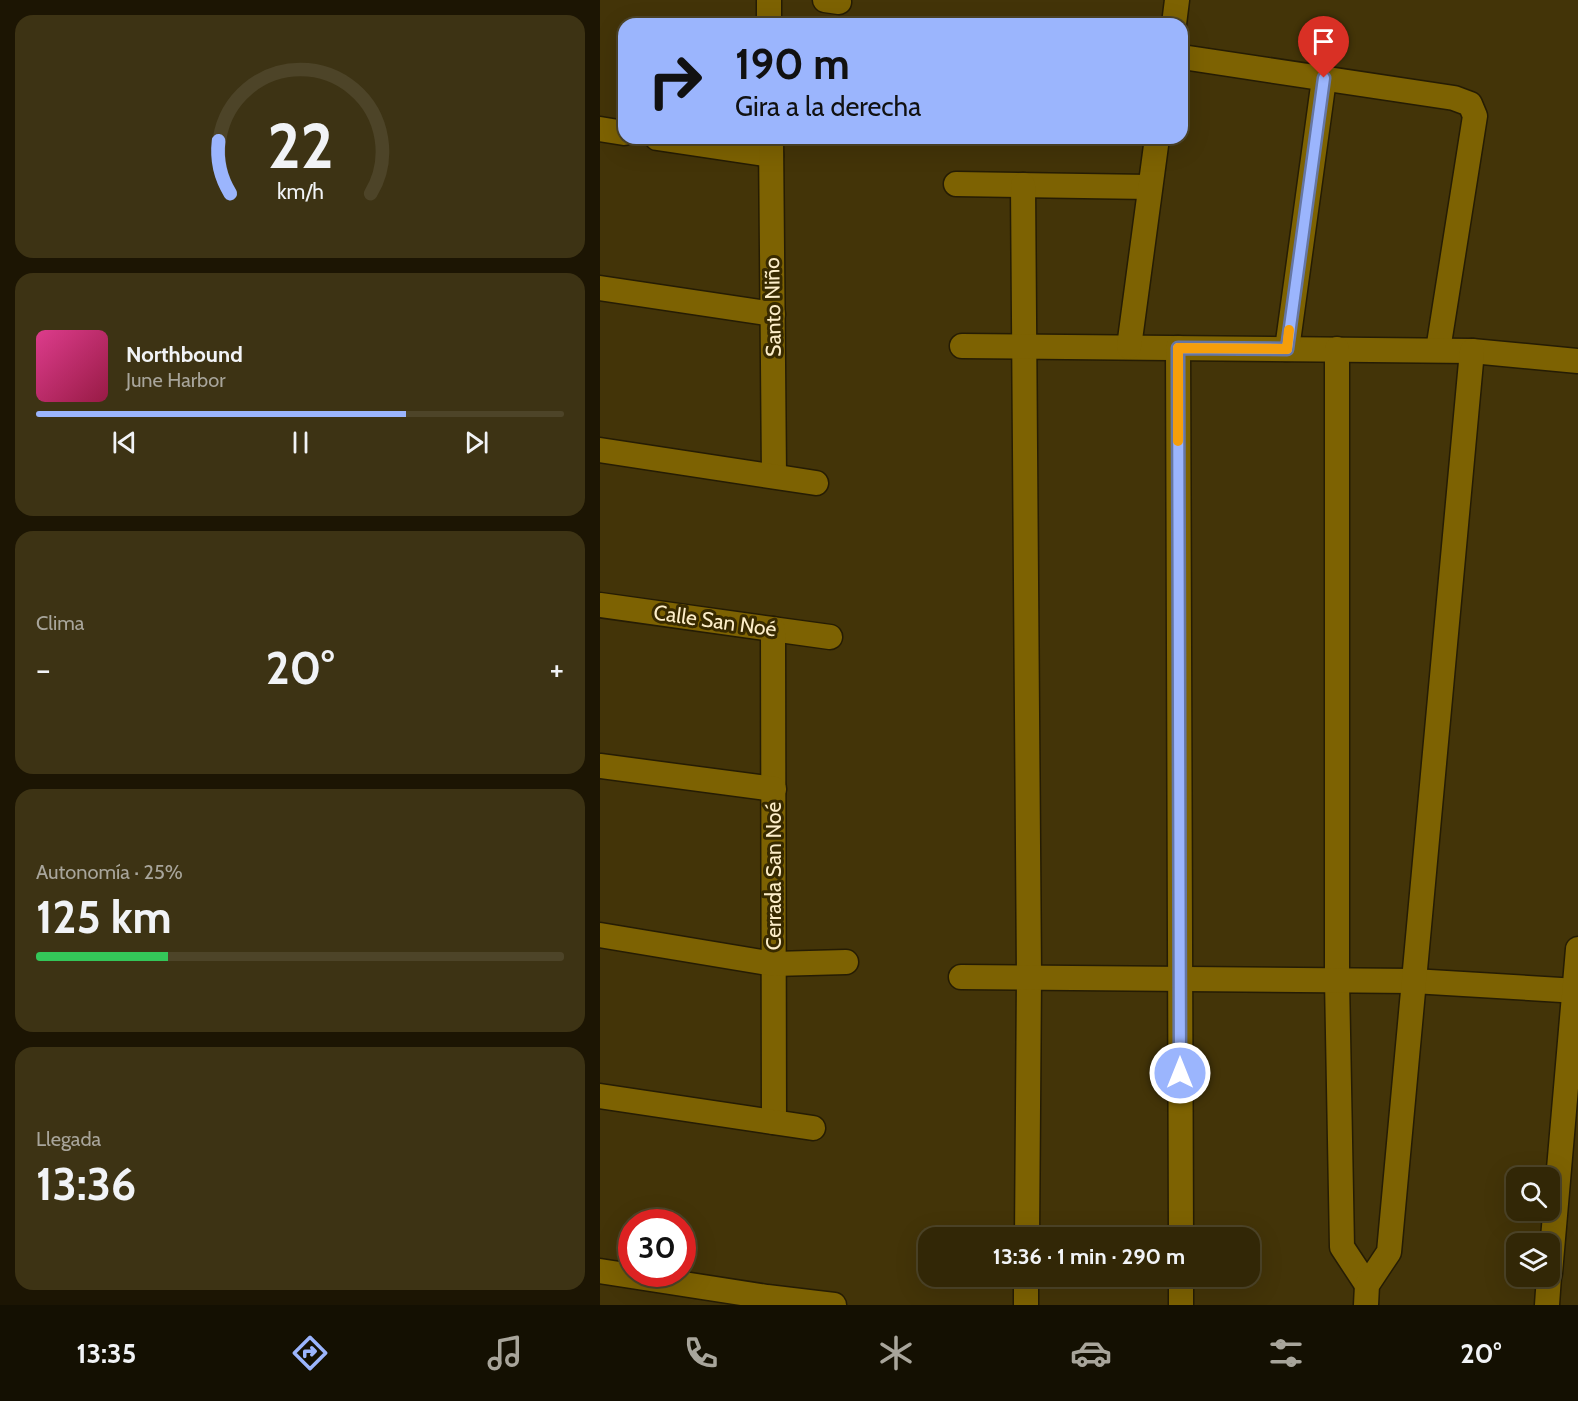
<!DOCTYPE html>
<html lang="es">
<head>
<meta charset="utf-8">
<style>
  body { margin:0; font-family:Cabin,sans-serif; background:#3d3314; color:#f1f3f6; height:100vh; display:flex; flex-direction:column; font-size:22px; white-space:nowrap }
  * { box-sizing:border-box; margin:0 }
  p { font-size:20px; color:#a8a59b }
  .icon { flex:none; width:33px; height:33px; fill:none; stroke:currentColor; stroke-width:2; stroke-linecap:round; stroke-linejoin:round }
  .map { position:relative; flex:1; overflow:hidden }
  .side { display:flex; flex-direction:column; gap:15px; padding:15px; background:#1c1503; width:600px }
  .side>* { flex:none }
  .top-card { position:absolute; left:18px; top:18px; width:570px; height:126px; border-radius:18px; box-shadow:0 6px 24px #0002,0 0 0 2px #4d4428; background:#9bb5fd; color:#111; overflow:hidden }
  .fabs { position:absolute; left:906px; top:1167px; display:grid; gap:12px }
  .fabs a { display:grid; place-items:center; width:54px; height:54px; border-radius:12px; background:#322706; box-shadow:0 6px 24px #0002,0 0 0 2px #4d4428; font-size:30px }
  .speed { position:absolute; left:18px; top:1209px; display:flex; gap:12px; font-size:30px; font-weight:700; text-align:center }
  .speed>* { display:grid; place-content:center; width:78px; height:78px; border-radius:50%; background:#322706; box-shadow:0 6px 24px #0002,0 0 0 2px #4d4428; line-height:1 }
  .speed .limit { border:9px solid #d22; background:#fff; color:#111 }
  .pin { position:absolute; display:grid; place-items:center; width:51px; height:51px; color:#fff; margin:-62px -26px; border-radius:50% 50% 50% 0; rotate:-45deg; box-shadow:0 0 6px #0007 }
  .pin .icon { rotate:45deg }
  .me { position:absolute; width:66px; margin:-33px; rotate:0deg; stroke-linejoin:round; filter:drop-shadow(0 0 4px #0008) }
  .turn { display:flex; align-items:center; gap:21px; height:126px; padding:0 18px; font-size:27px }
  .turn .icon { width:78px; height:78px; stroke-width:2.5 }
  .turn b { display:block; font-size:42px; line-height:51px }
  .big { font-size:45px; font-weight:700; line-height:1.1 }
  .side .widget { flex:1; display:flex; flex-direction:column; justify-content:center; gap:9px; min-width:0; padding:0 21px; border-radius:18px; background:#3d3314 }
  .side .dial { align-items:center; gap:0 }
  .dial svg { height:156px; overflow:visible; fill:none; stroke:#4d4428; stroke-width:7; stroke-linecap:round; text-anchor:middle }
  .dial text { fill:#f1f3f6; stroke:none }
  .song { display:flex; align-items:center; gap:18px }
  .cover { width:72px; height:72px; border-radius:9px; background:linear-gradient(135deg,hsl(330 70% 55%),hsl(340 70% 35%)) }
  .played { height:6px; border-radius:3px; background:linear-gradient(90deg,#9bb5fd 70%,#4d4428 70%) }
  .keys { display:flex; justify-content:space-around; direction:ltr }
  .heat { display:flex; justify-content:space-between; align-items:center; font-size:33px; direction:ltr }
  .charge { height:9px; border-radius:4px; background:linear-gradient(90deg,#34c759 25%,#4d4428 0) }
  .trip { position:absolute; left:318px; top:1227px; width:342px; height:60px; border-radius:18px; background:#322706; box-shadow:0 6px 24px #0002,0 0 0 2px #4d4428; font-weight:700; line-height:60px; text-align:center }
  .tab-bar { display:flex; height:96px; justify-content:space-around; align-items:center; background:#141002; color:#a8a59b }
  .tab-bar .icon { width:42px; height:42px }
  .tab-bar .on { color:#9bb5fd }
  .tab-bar b { font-size:27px; color:#f1f3f6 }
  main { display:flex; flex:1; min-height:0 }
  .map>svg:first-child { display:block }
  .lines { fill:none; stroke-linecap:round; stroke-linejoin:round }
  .minor-casing { stroke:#251c04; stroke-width:27 }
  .minor { stroke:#7d6202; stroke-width:24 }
  .route-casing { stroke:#6576a4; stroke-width:15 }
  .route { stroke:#9bb5fd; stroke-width:10 }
  .slow { stroke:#f59e0b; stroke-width:10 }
  .labels { text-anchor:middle; stroke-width:6; stroke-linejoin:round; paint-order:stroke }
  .street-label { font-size:21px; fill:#fdeec9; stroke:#382a00 }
</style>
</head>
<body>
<main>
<section class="side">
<div class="widget dial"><svg viewBox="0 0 100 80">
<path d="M14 69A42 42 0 1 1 86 69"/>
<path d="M14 69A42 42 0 0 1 8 42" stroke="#9bb5fd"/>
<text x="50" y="56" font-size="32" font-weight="700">22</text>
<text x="50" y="72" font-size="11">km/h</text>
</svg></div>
<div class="widget">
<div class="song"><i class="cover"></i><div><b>Northbound</b><p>June Harbor</p></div></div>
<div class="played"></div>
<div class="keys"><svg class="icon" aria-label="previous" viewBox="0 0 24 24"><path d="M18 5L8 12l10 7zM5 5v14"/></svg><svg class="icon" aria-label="pause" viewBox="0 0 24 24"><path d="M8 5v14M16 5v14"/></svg><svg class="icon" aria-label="next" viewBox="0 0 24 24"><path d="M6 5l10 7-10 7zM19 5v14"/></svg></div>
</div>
<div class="widget"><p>Clima</p>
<div class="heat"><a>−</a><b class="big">20°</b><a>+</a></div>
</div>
<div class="widget"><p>Autonomía · 25%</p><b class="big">125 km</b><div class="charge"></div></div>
<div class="widget"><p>Llegada</p><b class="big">13:36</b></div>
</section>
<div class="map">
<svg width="978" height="1305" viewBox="0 0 978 1305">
  <rect width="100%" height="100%" fill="#433408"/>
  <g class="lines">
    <g class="minor-casing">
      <g id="minor">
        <polyline points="169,0 169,24"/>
        <polyline points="225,0 239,2"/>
        <polyline points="574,24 577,0"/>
        <polyline points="582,57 854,98 870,104 875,116 838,350"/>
        <polyline points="0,129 24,133"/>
        <polyline points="57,138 171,155"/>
        <polyline points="171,138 174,476"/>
        <polyline points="356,184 550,187"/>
        <polyline points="423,185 429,977 427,1238"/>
        <polyline points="0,288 173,314"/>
        <polyline points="362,346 872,351 978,361"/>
        <polyline points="529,347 557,138"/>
        <polyline points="578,348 581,1238"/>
        <polyline points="687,349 724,79"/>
        <polyline points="737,349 737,980 742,1247 767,1285"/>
        <polyline points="0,450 216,483"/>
        <polyline points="0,605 230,637"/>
        <polyline points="173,629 174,1122"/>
        <polyline points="0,766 174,789"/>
        <polyline points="0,935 174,964 246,962"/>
        <polyline points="361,977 813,981 978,991"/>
        <polyline points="0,1096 213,1128"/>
        <polyline points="0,1271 167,1297 234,1305"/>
        <polyline points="950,1273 978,949"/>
        <polyline points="581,1276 581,1305"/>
        <polyline points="426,1305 426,1276"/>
        <polyline points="766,1305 767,1285 789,1252 872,351"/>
        <polyline points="947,1305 949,1276"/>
      </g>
    </g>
    <use href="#minor" class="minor"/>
  </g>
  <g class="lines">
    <g class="route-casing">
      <polyline id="route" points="580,1073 578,348 687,349 724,78"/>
    </g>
    <use href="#route" class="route"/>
    <polyline class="slow" points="578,441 578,348 687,349 689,330"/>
  </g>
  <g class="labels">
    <g class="street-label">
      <text transform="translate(173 307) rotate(-91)" y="7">Santo Niño</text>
      <text transform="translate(115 621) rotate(8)" y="7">Calle San Noé</text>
      <text transform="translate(174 876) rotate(-90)" y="7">Cerrada San Noé</text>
    </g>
  </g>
</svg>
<div class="fabs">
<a><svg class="icon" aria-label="search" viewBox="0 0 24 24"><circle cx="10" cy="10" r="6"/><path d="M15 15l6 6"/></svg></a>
<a><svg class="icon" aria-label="layers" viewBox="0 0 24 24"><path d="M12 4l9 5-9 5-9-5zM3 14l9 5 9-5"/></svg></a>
</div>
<div class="speed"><div class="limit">30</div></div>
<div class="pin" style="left:724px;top:78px;background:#d93025"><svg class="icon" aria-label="arrive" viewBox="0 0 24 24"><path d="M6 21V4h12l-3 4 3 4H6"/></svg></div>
<svg class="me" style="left:580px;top:1073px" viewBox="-20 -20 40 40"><circle r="17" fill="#9bb5fd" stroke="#fff" stroke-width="3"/><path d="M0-11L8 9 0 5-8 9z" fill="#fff"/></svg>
<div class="trip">13:36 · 1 min · 290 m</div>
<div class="top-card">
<div class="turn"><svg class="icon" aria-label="right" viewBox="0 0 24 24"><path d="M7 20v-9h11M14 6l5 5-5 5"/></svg><div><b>190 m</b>Gira a la derecha</div></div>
</div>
</div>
</main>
<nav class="tab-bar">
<b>13:35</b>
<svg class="icon on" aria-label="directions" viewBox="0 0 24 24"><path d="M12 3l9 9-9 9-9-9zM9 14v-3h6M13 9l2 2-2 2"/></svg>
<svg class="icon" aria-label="music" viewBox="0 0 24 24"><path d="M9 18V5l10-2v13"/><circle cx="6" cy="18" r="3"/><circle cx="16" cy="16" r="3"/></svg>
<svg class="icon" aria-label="phone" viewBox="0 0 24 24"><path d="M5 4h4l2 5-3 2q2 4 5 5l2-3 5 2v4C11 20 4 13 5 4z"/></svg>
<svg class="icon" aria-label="climate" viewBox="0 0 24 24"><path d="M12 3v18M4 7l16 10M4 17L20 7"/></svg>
<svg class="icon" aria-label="car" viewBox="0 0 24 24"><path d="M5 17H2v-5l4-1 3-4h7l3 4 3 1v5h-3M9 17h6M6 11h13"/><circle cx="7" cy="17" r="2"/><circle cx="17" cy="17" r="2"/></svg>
<svg class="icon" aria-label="filters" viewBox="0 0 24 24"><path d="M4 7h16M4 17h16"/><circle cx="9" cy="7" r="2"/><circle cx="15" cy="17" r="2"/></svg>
<b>20°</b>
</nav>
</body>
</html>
